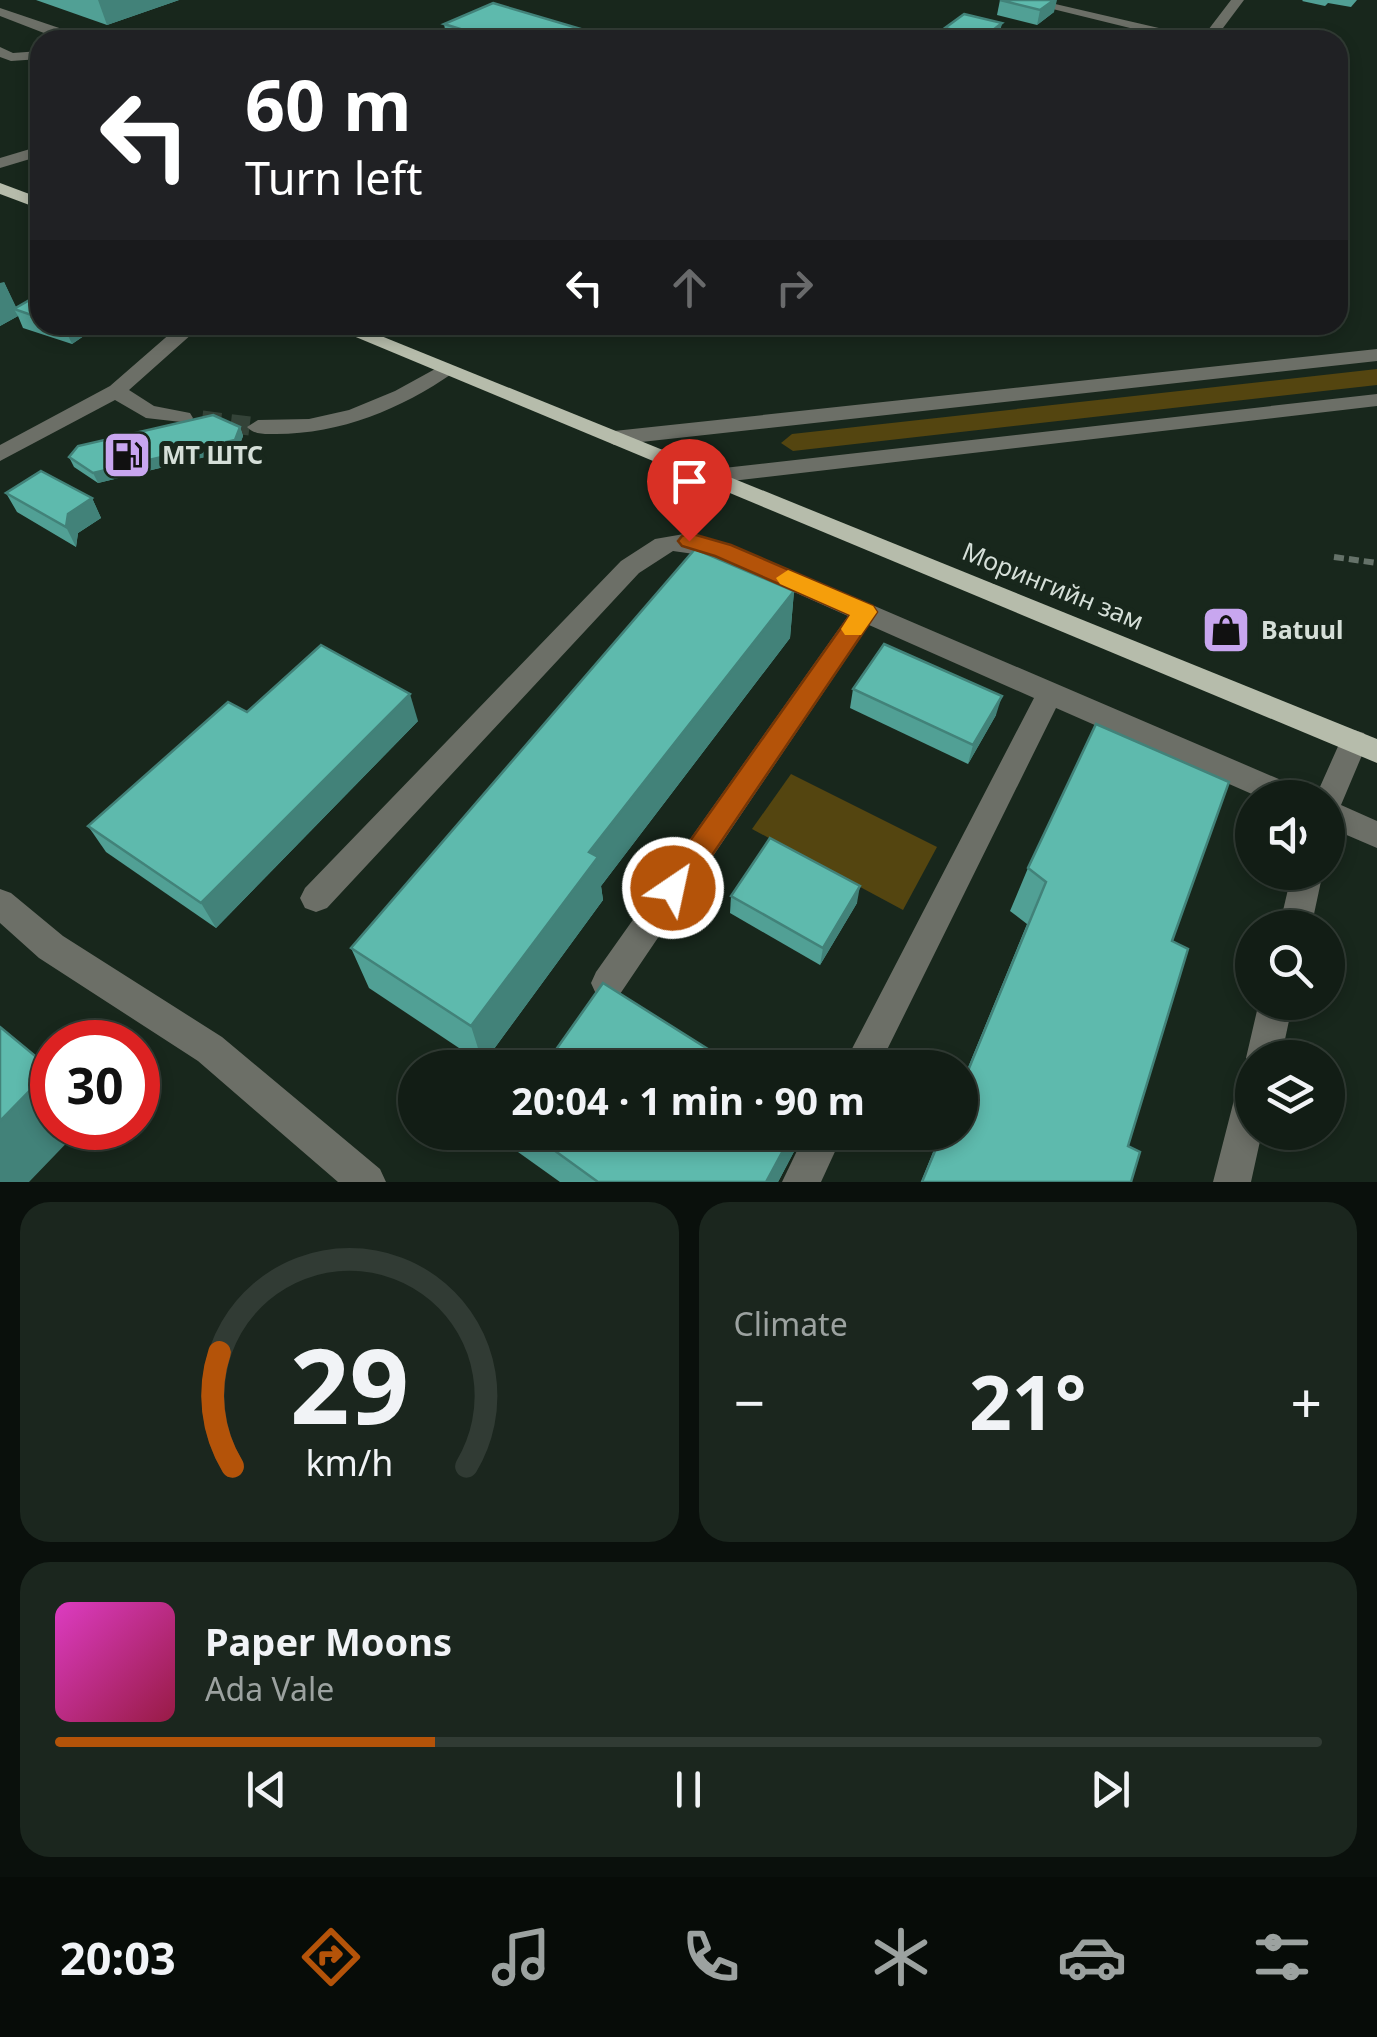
<!DOCTYPE html>
<html lang="en">
<head>
<meta charset="utf-8">
<style>
  body { margin:0; font-family:"Noto Sans",sans-serif; background:#1b261e; color:#f1f3f6; height:100vh; display:flex; flex-direction:column; font-size:38px; white-space:nowrap }
  * { box-sizing:border-box; margin:0 }
  p { font-size:32px; color:#9ca2a0 }
  .icon { flex:none; width:55px; height:55px; fill:none; stroke:currentColor; stroke-width:2; stroke-linecap:round; stroke-linejoin:round }
  .map { position:relative; height:1182px; overflow:hidden }
  .panel { display:flex; flex-direction:column; gap:20px; padding:20px; background:#0a100c; flex:1 }
  .panel>* { flex:none }
  .guide { position:absolute; left:30px; top:30px; width:1318px; height:305px; border-radius:30px; box-shadow:0 5px 15px #0003,0 0 0 2px #313b34; background:#202124; color:#fff; overflow:hidden }
  .buttons { position:absolute; left:1235px; top:780px; display:grid; gap:20px }
  .buttons a { display:grid; place-items:center; width:110px; height:110px; border-radius:50%; background:#121d15; box-shadow:0 5px 15px #0003,0 0 0 2px #313b34; font-size:50px }
  .speed { position:absolute; left:30px; top:1020px; display:flex; gap:20px; font-size:50px; font-weight:700; text-align:center }
  .speed>* { display:grid; place-content:center; width:130px; height:130px; border-radius:50%; background:#121d15; box-shadow:0 5px 15px #0003,0 0 0 2px #313b34; line-height:1 }
  .speed .limit { border:15px solid #d22; background:#fff; color:#111 }
  .pin { position:absolute; display:grid; place-items:center; width:85px; height:85px; color:#fff; margin:-102px -42px; border-radius:50% 50% 50% 0; rotate:-45deg; box-shadow:0 0 10px #0007 }
  .pin .icon { rotate:45deg }
  .me { position:absolute; width:110px; margin:-55px; rotate:34deg; stroke-linejoin:round; filter:drop-shadow(0 0 8px #0008) }
  .turn { display:flex; align-items:center; gap:35px; height:210px; padding:0 50px; font-size:45px }
  .turn .icon { width:130px; height:130px; stroke-width:2.5 }
  .turn b { display:block; font-size:70px; line-height:85px }
  .lanes { display:flex; align-items:center; height:95px; padding:0 50px; background:#0003; justify-content:center; gap:50px; direction:ltr }
  .lanes .off { opacity:.35 }
  .big { font-size:75px; font-weight:700; line-height:1.1 }
  .panel .widget { flex:1; display:flex; flex-direction:column; justify-content:center; gap:15px; min-width:0; padding:0 35px; border-radius:30px; background:#1b261e }
  .panel .dial { align-items:center; gap:0 }
  .dial svg { height:260px; overflow:visible; fill:none; stroke:#313b34; stroke-width:7; stroke-linecap:round; text-anchor:middle }
  .dial text { fill:#f1f3f6; stroke:none }
  .song { display:flex; align-items:center; gap:30px }
  .cover { width:120px; height:120px; border-radius:15px; background:linear-gradient(135deg,hsl(310 70% 55%),hsl(340 70% 35%)) }
  .played { height:10px; border-radius:5px; background:linear-gradient(90deg,#b45309 30%,#313b34 30%) }
  .keys { display:flex; justify-content:space-around; direction:ltr }
  .heat { display:flex; justify-content:space-between; align-items:center; font-size:55px; direction:ltr }
  .panel .tiles { flex:1; display:grid; gap:20px; grid-template-columns:1fr 1fr }
  .widget:last-child { grid-column:span 2 }
  .trip { position:absolute; left:398px; top:1050px; width:580px; height:100px; border-radius:50px; background:#121d15; box-shadow:0 5px 15px #0003,0 0 0 2px #313b34; font-weight:700; line-height:100px; text-align:center }
  .menu { display:flex; height:160px; justify-content:space-around; align-items:center; background:#070c08; color:#9ca2a0 }
  .menu .icon { width:70px; height:70px }
  .menu .on { color:#b45309 }
  .menu b { font-size:45px; color:#f1f3f6 }
  .map>svg:first-child { display:block }
  .green { fill:#544510 }
  .lines { fill:none; stroke-linecap:round; stroke-linejoin:round }
  .minor-tunnel { stroke:#344338; stroke-width:19; stroke-dasharray:19 10; stroke-linecap:butt }
  .path { stroke:#657269; stroke-width:6; stroke-dasharray:10 5; stroke-linecap:butt }
  .minor { fill:#6c6f67; fill-rule:evenodd }
  .major { fill:#b6bcab; fill-rule:evenodd }
  .wall { fill:#51a095 }
  .shaded-wall { fill:#428279 }
  .building { fill:#5ebaad; stroke:#428279; stroke-width:2.5 }
  .route { fill:#b45309; stroke:#753606; stroke-width:2.5 }
  .slow { fill:#f59e0b }
  .labels { text-anchor:middle; stroke-width:10; stroke-linejoin:round; paint-order:stroke }
  .poi-label { font-size:25px; font-weight:bold; fill:#d5dfd8; stroke:#18271c; text-anchor:start }
  .street-label { font-size:25px; fill:#d5dfd8; stroke:#18271c }
</style>
</head>
<body>
<div class="map">
<svg width="1377" height="1182" viewBox="0 0 1377 1182">
  <rect width="100%" height="100%" fill="#18271c"/>
  <g class="green">
    <polygon points="1377,369 1377,385 793,451 781,443 792,434"/>
    <polygon points="791,774 937,847 903,910 752,829"/>
  </g>
  <g class="lines">
    <polyline class="minor-tunnel" points="202,420 258,427"/>
    <polyline class="path" points="1334,557 1377,563"/>
    <g class="minor">
      <polygon points="1016,0 1038,0 1202,38 1231,0 1244,0 1214,40 1179,40"/>
      <polygon points="0,8 74,33 76,40 62,40 0,16"/>
      <polygon points="898,28 953,36 960,40 899,36 869,40"/>
      <polygon points="998,32 1020,37 1022,40 993,39 993,33"/>
      <polygon points="0,47 13,53 40,51 40,59 11,61 0,57"/>
      <polygon points="40,146 40,156 0,168 0,158"/>
      <polygon points="180,325 202,325 129,390 154,406 190,413 193,418 190,423 146,418 115,400 0,461 0,445 110,386"/>
      <polygon points="1377,349 1377,361 614,445 603,438 614,431"/>
      <path d="M446,363L456,369L453,373C401,409 341,434 276,434C264,434 255,435 247,427L258,420L309,419L349,410L395,391Z"/>
      <polygon points="1377,394 1377,406 706,484 695,477 706,470"/>
      <polygon points="684,534 732,545 1302,789 1306,798 1261,798 1056,708 878,1068 842,1068 1034,698 869,625 620,994 608,999 596,994 591,983 596,972 848,616 715,557 673,551 639,573 327,908 316,912 305,908 300,898 305,888 621,561 655,539"/>
      <polygon points="1354,730 1364,733 1368,741 1341,805 1377,821 1377,848 1328,827 1328,798 1315,798 1344,733"/>
      <polygon points="1292,872 1323,872 1311,928 1279,928"/>
      <polygon points="0,889 11,893 63,936 222,1037 380,1169 386,1182 338,1182 198,1061 39,958 0,923"/>
      <polygon points="1259,1002 1293,1002 1281,1058 1252,1058 1252,1071 1246,1058"/>
      <polygon points="1252,1082 1252,1132 1262,1132 1251,1182 1213,1182 1234,1100 1239,1087"/>
      <polygon points="806,1132 844,1132 821,1182 782,1182"/>
    </g>
    <g class="major">
      <polygon points="0,183 40,198 40,209 0,194"/>
      <polygon points="327,325 354,325 1377,739 1377,763"/>
    </g>
  </g>
  <g class="wall">
    <polygon points="36,0 179,0 107,25"/>
    <polygon points="1000,0 1054,12 1037,25 997,15"/>
    <polygon points="1303,0 1357,0 1351,7 1328,3 1325,6 1302,1"/>
    <polygon points="1002,23 1000,31 988,40 963,40 944,36 945,28"/>
    <polygon points="444,24 618,40 447,40"/>
    <polygon points="4,282 16,308 40,294 40,325 100,325 72,344 23,328 18,316 0,326"/>
    <polygon points="240,427 243,436 238,449 98,483 74,467 69,457"/>
    <polygon points="6,493 92,498 101,518 78,533 76,547 17,512"/>
    <polygon points="794,591 790,638 601,886 603,900 483,1064 369,988 351,948"/>
    <polygon points="853,689 996,715 968,764 850,708"/>
    <polygon points="247,712 418,721 216,928 106,852 88,826"/>
    <polygon points="1028,868 1172,941 1128,1146 1131,1182 921,1182 941,1132 960,1132 960,1087 1027,924 1010,911"/>
    <polygon points="731,896 857,903 820,965 730,913"/>
    <polygon points="512,1132 801,1132 798,1144 778,1182 560,1182 518,1152"/>
  </g>
  <g class="shaded-wall">
    <polygon points="98,0 179,0 107,25"/>
    <polygon points="1054,0 1057,0 1054,12 1037,25 1040,10"/>
    <polygon points="1002,23 1000,31 988,40 983,40 984,37"/>
    <polygon points="4,282 18,311 14,309 18,316 0,326 0,283"/>
    <polygon points="63,325 100,325 72,344"/>
    <polygon points="240,427 243,436 238,449 98,483 93,473"/>
    <polygon points="92,498 101,518 78,533 76,547 66,527 68,514"/>
    <polygon points="794,591 790,638 601,886 603,900 483,1064 471,1026 589,852"/>
    <polygon points="410,694 418,721 216,928 201,903"/>
    <polygon points="1002,696 996,715 968,764 973,745"/>
    <polygon points="860,886 857,903 820,965 823,948"/>
    <polygon points="51,1069 52,1128 81,1128 29,1182 0,1182 0,1121"/>
    <polygon points="793,1132 801,1132 798,1144 778,1182 766,1182"/>
  </g>
  <g class="building">
    <polygon points="1000,0 1054,0 1040,10"/>
    <polygon points="493,3 618,40 496,40 444,24"/>
    <polygon points="964,14 1002,23 984,37 945,28"/>
    <polygon points="40,294 40,318 14,309"/>
    <polygon points="213,415 240,427 235,440 93,473 69,457 78,446"/>
    <polygon points="41,471 92,498 68,514 66,527 6,493"/>
    <polygon points="695,549 794,591 589,852 598,857 471,1026 351,948"/>
    <polygon points="884,644 1002,696 973,745 853,689"/>
    <polygon points="321,645 410,694 201,903 88,826 228,702 247,712"/>
    <polygon points="1096,724 1229,782 1172,941 1188,949 1128,1146 1140,1152 1131,1182 922,1182 943,1132 960,1132 960,1090 1046,882 1028,868"/>
    <polygon points="770,838 860,886 823,948 731,896"/>
    <polygon points="603,983 738,1068 543,1068"/>
    <polygon points="0,1027 51,1069 0,1121"/>
    <polygon points="529,1132 793,1132 766,1182 598,1182"/>
  </g>
  <polygon class="route" points="689,533 731,545 873,606 877,612 683,898 673,901 663,898 659,888 663,879 850,615 715,556 682,546 678,541 682,536"/>
  <polygon class="slow" points="788,570 873,606 877,612 861,635 845,635 841,629 850,615 780,584 776,578"/>
  <defs>
    <g id="fuel-square" transform="scale(2.5)"><rect x="-9" y="-9" width="18" height="18" rx="4" fill="#c8a6ef" stroke="#18271c"/><path d="M-5.5-6h7V0h2V4h1.3V-2.5L3-4.5l.8-.8L6-3V5H2.5V1h-1V6h-7ZM-4.2-4.7v3.2H.2V-4.7Z" fill="#111"/></g>
    <g id="shop-square" transform="scale(2.5)"><rect x="-9" y="-9" width="18" height="18" rx="4" fill="#c8a6ef" stroke="#18271c"/><path d="M-5-2.5h2.3a2.7 3.5 0 0 1 5.4 0H5L5.5 6h-11ZM-1.5-2.5h3a1.5 2.3 0 0 0-3 0Z" fill="#111"/></g>
  </defs>
  <g fill-rule="evenodd">
    <use href="#fuel-square" x="127" y="455"/>
    <use href="#shop-square" x="1226" y="630"/>
  </g>
  <g class="labels">
    <g class="poi-label">
      <text x="162" y="464">MT ШТС</text>
      <text x="1261" y="639">Batuul</text>
    </g>
    <g class="street-label">
      <text transform="translate(1053 586) rotate(22)" y="9">Морингийн зам</text>
    </g>
  </g>
</svg>
<div class="buttons">
<a><svg class="icon" aria-label="sound" viewBox="0 0 24 24"><path d="M4 9h4l5-4v14l-5-4H4zM17 9q2 3 0 6"/></svg></a>
<a><svg class="icon" aria-label="search" viewBox="0 0 24 24"><circle cx="10" cy="10" r="6"/><path d="M15 15l6 6"/></svg></a>
<a><svg class="icon" aria-label="layers" viewBox="0 0 24 24"><path d="M12 4l9 5-9 5-9-5zM3 14l9 5 9-5"/></svg></a>
</div>
<div class="speed"><div class="limit">30</div></div>
<div class="pin" style="left:689px;top:541px;background:#d93025"><svg class="icon" aria-label="arrive" viewBox="0 0 24 24"><path d="M6 21V4h12l-3 4 3 4H6"/></svg></div>
<svg class="me" style="left:673px;top:888px" viewBox="-20 -20 40 40"><circle r="17" fill="#b45309" stroke="#fff" stroke-width="3"/><path d="M0-11L8 9 0 5-8 9z" fill="#fff"/></svg>
<div class="trip">20:04 · 1 min · 90 m</div>
<div class="guide">
<div class="turn"><svg class="icon" aria-label="left" viewBox="0 0 24 24"><path d="M17 20v-9H6M10 6l-5 5 5 5"/></svg><div><b>60 m</b>Turn left</div></div>
<div class="lanes"><svg class="icon" aria-label="left" viewBox="0 0 24 24"><path d="M17 20v-9H6M10 6l-5 5 5 5"/></svg><svg class="icon off" aria-label="ahead" viewBox="0 0 24 24"><path d="M12 20V5M6 11l6-6 6 6"/></svg><svg class="icon off" aria-label="right" viewBox="0 0 24 24"><path d="M7 20v-9h11M14 6l5 5-5 5"/></svg></div>
</div>
</div>
<section class="panel">
<div class="tiles">
<div class="widget dial"><svg viewBox="0 0 100 80">
<path d="M14 69A42 42 0 1 1 86 69"/>
<path d="M14 69A42 42 0 0 1 10 34" stroke="#b45309"/>
<text x="50" y="56" font-size="32" font-weight="700">29</text>
<text x="50" y="72" font-size="11">km/h</text>
</svg></div>
<div class="widget"><p>Climate</p>
<div class="heat"><a>−</a><b class="big">21°</b><a>+</a></div>
</div>
<div class="widget">
<div class="song"><i class="cover"></i><div><b>Paper Moons</b><p>Ada Vale</p></div></div>
<div class="played"></div>
<div class="keys"><svg class="icon" aria-label="previous" viewBox="0 0 24 24"><path d="M18 5L8 12l10 7zM5 5v14"/></svg><svg class="icon" aria-label="pause" viewBox="0 0 24 24"><path d="M8 5v14M16 5v14"/></svg><svg class="icon" aria-label="next" viewBox="0 0 24 24"><path d="M6 5l10 7-10 7zM19 5v14"/></svg></div>
</div>
</div>
</section>
<nav class="menu">
<b>20:03</b>
<svg class="icon on" aria-label="directions" viewBox="0 0 24 24"><path d="M12 3l9 9-9 9-9-9zM9 14v-3h6M13 9l2 2-2 2"/></svg>
<svg class="icon" aria-label="music" viewBox="0 0 24 24"><path d="M9 18V5l10-2v13"/><circle cx="6" cy="18" r="3"/><circle cx="16" cy="16" r="3"/></svg>
<svg class="icon" aria-label="phone" viewBox="0 0 24 24"><path d="M5 4h4l2 5-3 2q2 4 5 5l2-3 5 2v4C11 20 4 13 5 4z"/></svg>
<svg class="icon" aria-label="climate" viewBox="0 0 24 24"><path d="M12 3v18M4 7l16 10M4 17L20 7"/></svg>
<svg class="icon" aria-label="car" viewBox="0 0 24 24"><path d="M5 17H2v-5l4-1 3-4h7l3 4 3 1v5h-3M9 17h6M6 11h13"/><circle cx="7" cy="17" r="2"/><circle cx="17" cy="17" r="2"/></svg>
<svg class="icon" aria-label="filters" viewBox="0 0 24 24"><path d="M4 7h16M4 17h16"/><circle cx="9" cy="7" r="2"/><circle cx="15" cy="17" r="2"/></svg>
</nav>
</body>
</html>
